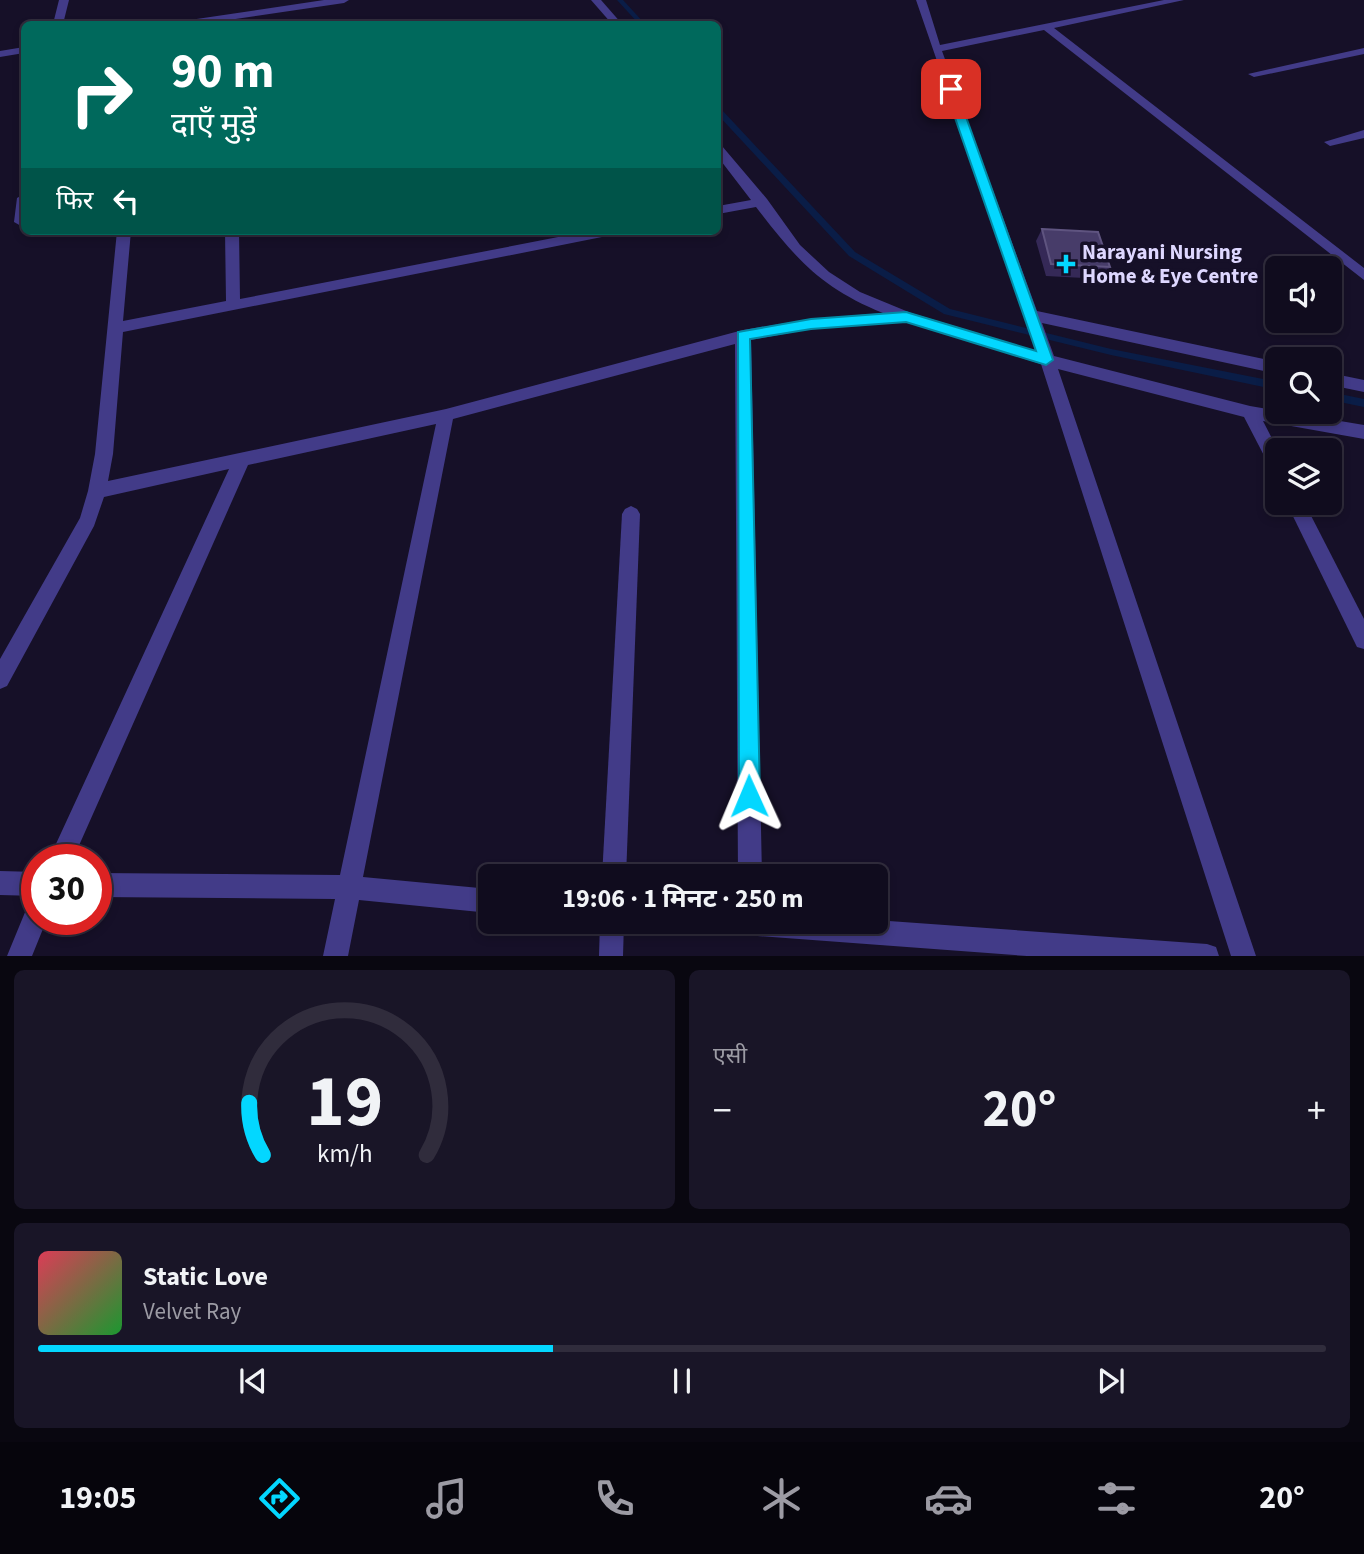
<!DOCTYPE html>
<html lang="hi">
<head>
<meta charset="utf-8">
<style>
  body { margin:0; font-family:"Source Sans 3","Noto Sans Devanagari",sans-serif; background:#191527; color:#f1f3f6; height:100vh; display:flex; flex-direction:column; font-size:26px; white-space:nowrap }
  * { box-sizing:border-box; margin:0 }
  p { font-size:23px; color:#9c9ba4 }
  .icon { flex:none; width:38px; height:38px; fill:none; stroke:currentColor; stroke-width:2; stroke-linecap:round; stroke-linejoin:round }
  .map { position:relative; height:956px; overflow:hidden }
  .drawer { display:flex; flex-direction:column; gap:14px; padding:14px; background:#090710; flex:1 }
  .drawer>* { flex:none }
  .guide { position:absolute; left:21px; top:21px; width:700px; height:214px; border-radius:10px; box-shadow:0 4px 10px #0003,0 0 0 2px #302c3c; background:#00695c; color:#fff; overflow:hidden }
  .buttons { position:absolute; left:1265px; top:256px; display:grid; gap:14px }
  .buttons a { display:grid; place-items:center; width:77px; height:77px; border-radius:10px; background:#100c1e; box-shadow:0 4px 10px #0003,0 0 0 2px #302c3c; font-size:35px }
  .speed { position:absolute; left:21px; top:844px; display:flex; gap:14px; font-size:35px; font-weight:700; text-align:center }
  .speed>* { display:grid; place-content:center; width:91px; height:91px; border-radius:50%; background:#100c1e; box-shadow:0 4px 10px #0003,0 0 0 2px #302c3c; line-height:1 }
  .speed .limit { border:10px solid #d22; background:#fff; color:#111 }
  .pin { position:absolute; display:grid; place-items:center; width:60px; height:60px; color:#fff; margin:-30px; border-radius:14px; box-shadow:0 4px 10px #0006 }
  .me { position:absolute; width:77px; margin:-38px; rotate:359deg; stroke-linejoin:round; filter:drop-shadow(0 0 5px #0008) }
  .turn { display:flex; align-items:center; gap:24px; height:147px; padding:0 35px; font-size:32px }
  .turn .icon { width:91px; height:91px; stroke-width:2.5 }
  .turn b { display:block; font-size:49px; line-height:60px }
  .then { display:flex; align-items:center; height:66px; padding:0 35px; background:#0003; gap:14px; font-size:26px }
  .big { font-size:52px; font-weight:700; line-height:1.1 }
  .drawer .card { flex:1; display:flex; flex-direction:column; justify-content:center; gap:10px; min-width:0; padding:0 24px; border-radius:10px; background:#191527 }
  .drawer .dial { align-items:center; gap:0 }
  .dial svg { height:182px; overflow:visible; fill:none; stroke:#302c3c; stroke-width:7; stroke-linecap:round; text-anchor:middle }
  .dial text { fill:#f1f3f6; stroke:none }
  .song { display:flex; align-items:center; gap:21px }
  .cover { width:84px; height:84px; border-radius:10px; background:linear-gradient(135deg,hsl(350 70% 55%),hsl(130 70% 35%)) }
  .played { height:7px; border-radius:4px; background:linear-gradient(90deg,#03d7ff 40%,#302c3c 40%) }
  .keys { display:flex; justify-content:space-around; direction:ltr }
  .heat { display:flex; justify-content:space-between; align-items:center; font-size:38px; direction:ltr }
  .drawer .tiles { flex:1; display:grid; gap:14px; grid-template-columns:1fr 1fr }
  .card:last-child { grid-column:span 2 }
  .trip { position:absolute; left:478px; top:864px; width:410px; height:70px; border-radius:10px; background:#100c1e; box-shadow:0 4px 10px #0003,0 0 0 2px #302c3c; font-weight:700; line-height:70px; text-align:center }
  .tabs { display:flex; height:112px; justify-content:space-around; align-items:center; background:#06050c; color:#9c9ba4 }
  .tabs .icon { width:49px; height:49px }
  .tabs .active { color:#03d7ff }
  .tabs b { font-size:32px; color:#f1f3f6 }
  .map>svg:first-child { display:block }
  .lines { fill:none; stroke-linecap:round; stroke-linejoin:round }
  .stream { fill:#0a1d47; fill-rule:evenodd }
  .minor { fill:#423b88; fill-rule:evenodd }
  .wall { fill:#352957 }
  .building { fill:#473c69; stroke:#5f5480; stroke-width:2 }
  .route { fill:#03d7ff; stroke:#028ca6; stroke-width:2 }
  .poi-dot { fill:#03d7ff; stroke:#161028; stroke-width:2.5 }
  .labels { text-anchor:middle; stroke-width:7; stroke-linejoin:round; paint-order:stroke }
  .poi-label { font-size:21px; font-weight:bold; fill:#ded7ff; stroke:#161028; text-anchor:start }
</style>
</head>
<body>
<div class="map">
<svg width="1364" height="956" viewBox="0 0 1364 956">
  <rect width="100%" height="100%" fill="#161028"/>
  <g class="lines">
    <g class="stream">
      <polygon points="617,0 623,0 645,24 639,24"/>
      <polygon points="718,109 721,109 855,252 950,309 1111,349 1278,382 1278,390 1111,355 944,314 849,256 718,115"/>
      <polygon points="1330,392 1364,399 1364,407 1330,400"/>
    </g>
    <g class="minor">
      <polygon points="59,0 69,0 63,24 53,24"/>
      <polygon points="324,0 349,0 344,3 201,24 178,24 183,21"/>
      <polygon points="591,0 601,0 622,24 612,24"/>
      <path d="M916,0H926L940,45L1164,0H1184L1054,28L1364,268V280L1044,30L942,51L1037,311L1278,362V374L1042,323L1054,356L1250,406L1364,425V439L1263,421L1278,450V473L1272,471L1244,417L1058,369L1256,956H1231L1041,364L906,322L811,329L751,340L762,877H738L735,344L453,419L363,877L490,889V913L359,900L348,956H323L335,899L96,897V873L340,875L436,424L248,465L73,859H49L229,469L104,497L94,526L7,686L0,689V659L80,518L88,491L95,454L117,231H131L123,321L226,301L225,231H239L240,299L589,231H619L612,235L123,332L113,454L108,481L446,409L743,330L811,319L883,313C821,288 796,259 756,207L718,214V206L751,200L718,157V145L722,146L767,199L800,245L829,272L860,292L911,313L1037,351Z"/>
      <polygon points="24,47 24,53 0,57 0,51"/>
      <polygon points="1364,48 1364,54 1254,77 1248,74"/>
      <polygon points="1364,130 1364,138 1330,146 1324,142"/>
      <polygon points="24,194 24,225 21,226 14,222 17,198"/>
      <polygon points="1330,373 1364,380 1364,392 1330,385"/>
      <polygon points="1286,502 1304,502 1364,619 1364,649 1357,647"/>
      <polygon points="631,506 637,509 640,514 626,877 602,877 622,514 625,509"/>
      <polygon points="0,871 37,872 37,896 0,895"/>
      <polygon points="37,902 37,919 47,919 32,956 7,956 28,905"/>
      <polygon points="875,920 1207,944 1216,947 1219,956 1027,956 730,934 721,931 718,922 875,922"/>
      <polygon points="600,922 624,922 623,956 599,956"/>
    </g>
  </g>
  <polygon class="wall" points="1042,229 1110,267 1103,279 1046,276 1036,241"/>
  <polygon class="building" points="1042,229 1098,232 1110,267 1051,264"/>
  <polygon class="route" points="951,86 956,89 1053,360 1046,365 906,322 811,329 750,339 760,796 757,803 749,806 742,803 739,796 738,332 811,319 906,312 1036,351 945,89"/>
  <path class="poi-dot" d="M1062.5 253.5h7v7h7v7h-7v7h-7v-7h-7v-7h7z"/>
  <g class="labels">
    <g class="poi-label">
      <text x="1082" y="259">Narayani Nursing<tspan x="1082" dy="24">Home &amp; Eye Centre</tspan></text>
    </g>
  </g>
</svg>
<div class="buttons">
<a><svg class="icon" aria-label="sound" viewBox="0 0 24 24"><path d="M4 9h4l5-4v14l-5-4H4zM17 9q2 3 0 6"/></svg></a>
<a><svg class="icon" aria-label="search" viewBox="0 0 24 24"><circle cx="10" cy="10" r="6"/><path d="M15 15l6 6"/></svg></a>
<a><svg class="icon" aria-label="layers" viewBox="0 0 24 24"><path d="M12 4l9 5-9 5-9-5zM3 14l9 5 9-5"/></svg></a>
</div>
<div class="speed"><div class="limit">30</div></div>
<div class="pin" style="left:951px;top:89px;background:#d93025"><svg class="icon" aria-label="arrive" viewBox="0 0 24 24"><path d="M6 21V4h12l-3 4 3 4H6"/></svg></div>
<svg class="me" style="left:749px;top:796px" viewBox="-20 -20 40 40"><path d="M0-17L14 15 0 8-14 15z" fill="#03d7ff" stroke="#fff" stroke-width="4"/></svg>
<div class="trip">19:06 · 1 मिनट · 250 m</div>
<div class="guide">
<div class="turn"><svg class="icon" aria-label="right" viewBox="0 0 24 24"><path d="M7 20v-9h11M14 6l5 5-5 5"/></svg><div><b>90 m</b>दाएँ मुड़ें</div></div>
<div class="then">फिर<svg class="icon" aria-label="left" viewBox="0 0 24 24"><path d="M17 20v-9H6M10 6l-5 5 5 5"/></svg></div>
</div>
</div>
<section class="drawer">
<div class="tiles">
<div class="card dial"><svg viewBox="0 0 100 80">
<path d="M14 69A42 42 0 1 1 86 69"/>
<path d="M14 69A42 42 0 0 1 8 46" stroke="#03d7ff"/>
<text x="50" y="56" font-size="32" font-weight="700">19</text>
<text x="50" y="72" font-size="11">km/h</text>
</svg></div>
<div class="card"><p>एसी</p>
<div class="heat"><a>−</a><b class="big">20°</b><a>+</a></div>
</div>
<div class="card">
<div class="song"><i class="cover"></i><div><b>Static Love</b><p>Velvet Ray</p></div></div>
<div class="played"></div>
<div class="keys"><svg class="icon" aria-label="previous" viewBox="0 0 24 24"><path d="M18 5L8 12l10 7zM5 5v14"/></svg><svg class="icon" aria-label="pause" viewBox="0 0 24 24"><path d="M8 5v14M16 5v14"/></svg><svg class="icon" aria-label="next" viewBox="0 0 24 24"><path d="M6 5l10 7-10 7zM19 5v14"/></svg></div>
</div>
</div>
</section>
<nav class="tabs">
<b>19:05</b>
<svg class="icon active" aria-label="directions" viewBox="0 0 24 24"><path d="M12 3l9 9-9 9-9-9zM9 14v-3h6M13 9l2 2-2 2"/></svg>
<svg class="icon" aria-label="music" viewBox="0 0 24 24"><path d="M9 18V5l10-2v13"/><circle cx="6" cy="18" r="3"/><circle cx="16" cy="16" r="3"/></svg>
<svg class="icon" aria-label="phone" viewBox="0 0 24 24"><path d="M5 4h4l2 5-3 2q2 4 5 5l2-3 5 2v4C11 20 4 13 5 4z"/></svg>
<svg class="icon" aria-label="climate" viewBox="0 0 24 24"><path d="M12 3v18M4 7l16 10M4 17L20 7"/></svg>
<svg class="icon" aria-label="car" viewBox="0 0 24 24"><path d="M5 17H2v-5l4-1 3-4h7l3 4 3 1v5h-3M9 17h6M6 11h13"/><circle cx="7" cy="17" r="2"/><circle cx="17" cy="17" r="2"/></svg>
<svg class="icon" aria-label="filters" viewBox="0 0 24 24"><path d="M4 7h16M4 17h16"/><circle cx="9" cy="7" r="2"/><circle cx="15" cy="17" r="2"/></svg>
<b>20°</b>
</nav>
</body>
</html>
